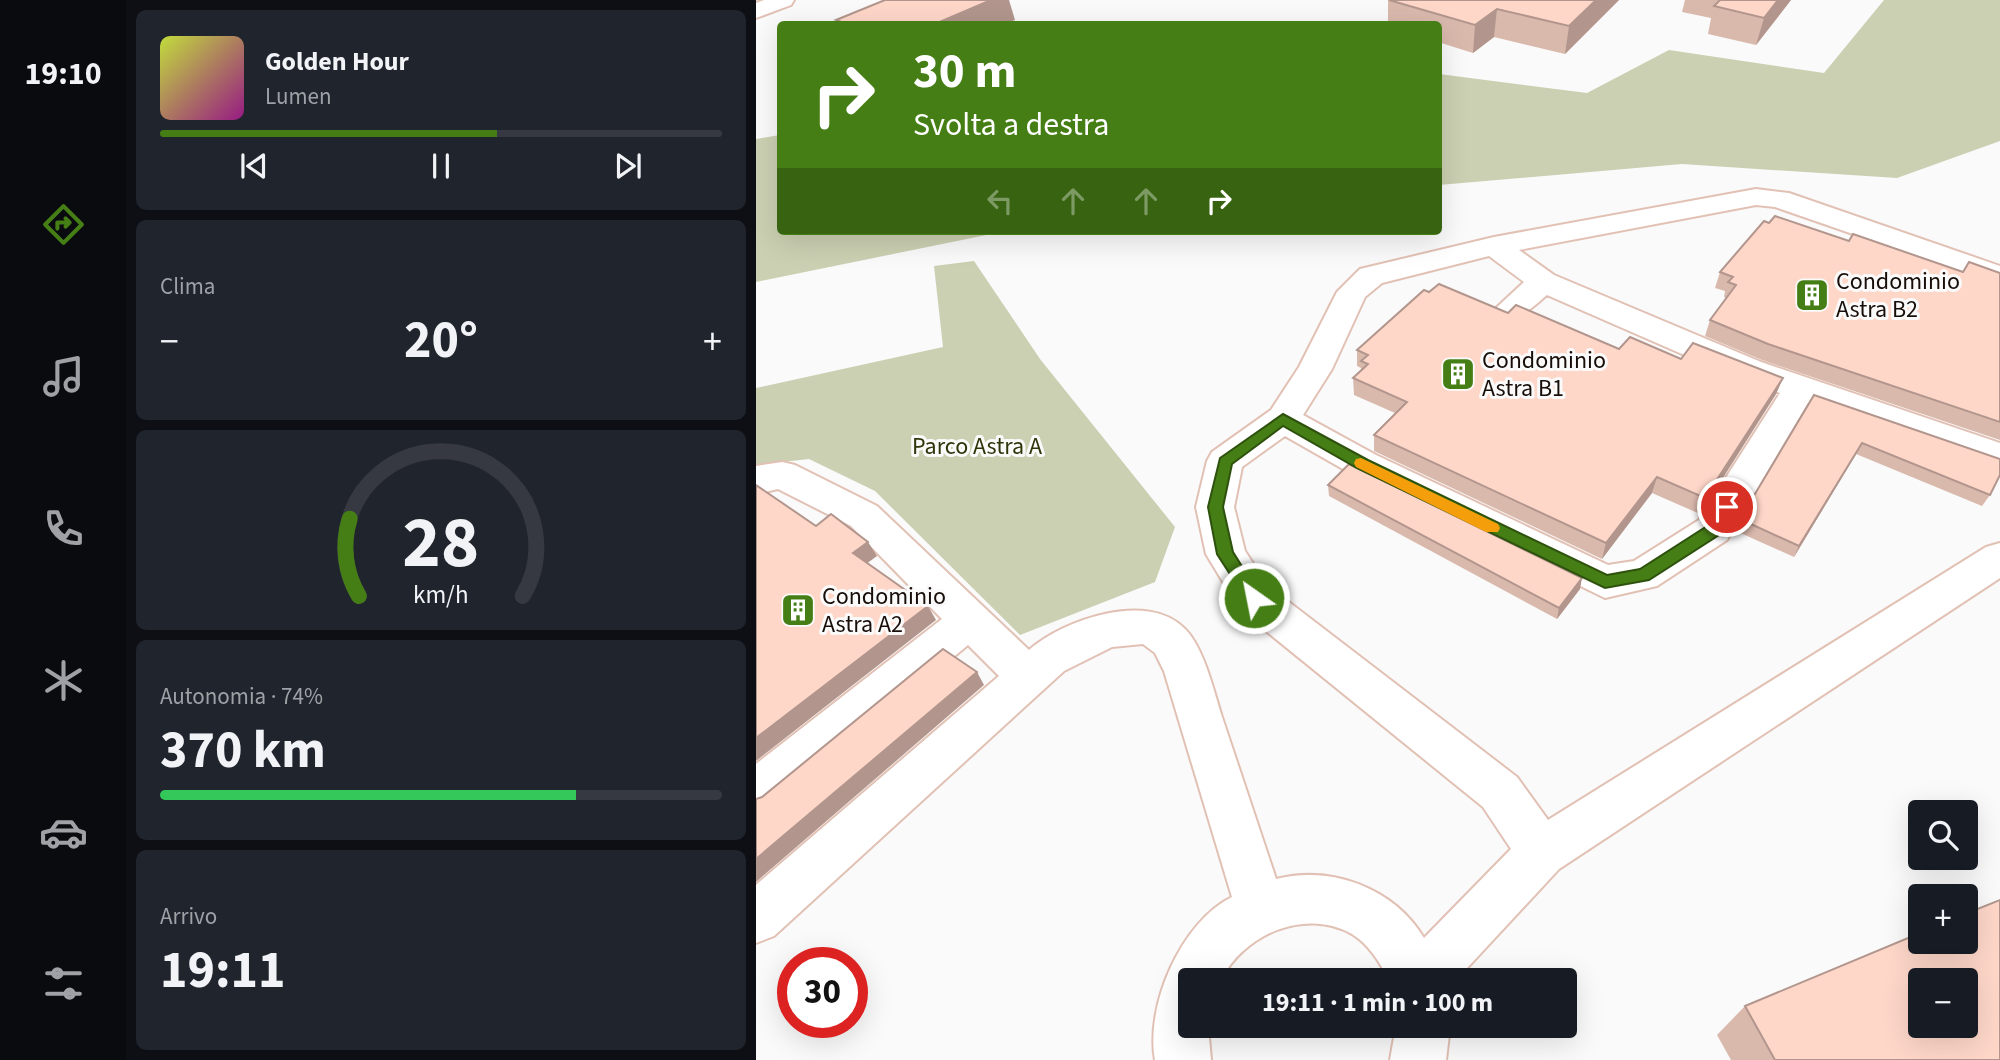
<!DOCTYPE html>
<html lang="it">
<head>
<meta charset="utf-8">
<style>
  body { margin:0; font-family:"Source Sans 3",sans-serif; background:#20242c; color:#f1f3f6; height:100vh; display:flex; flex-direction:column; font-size:26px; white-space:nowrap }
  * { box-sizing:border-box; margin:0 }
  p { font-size:23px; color:#9ea1a6 }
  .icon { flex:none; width:38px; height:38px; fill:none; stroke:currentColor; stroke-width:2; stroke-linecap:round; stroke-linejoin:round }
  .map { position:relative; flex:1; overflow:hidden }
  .side { display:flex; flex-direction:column; gap:10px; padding:10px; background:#0d0f14; width:630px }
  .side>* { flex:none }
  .banner { position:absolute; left:21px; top:21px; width:665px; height:214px; border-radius:7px; box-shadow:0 7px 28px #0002; background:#467e16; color:#fff; overflow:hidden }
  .tools { position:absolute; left:1152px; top:800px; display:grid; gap:14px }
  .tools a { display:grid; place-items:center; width:70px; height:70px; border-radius:7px; background:#171b24; box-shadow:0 7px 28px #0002; font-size:35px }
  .speed { position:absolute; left:21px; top:947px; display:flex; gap:14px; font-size:35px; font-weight:700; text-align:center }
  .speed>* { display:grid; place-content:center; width:91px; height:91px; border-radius:50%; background:#171b24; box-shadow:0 7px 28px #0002; line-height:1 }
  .speed .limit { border:10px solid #d22; background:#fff; color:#111 }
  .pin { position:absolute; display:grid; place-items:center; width:60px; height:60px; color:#fff; margin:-30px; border:4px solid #fff; border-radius:50%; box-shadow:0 2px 7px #0007 }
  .me { position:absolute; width:77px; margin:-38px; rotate:327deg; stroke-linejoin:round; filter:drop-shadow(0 0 5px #0008) }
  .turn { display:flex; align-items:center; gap:24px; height:147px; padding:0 21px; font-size:32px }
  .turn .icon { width:91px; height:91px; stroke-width:2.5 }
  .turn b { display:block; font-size:49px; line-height:60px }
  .lanes { display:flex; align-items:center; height:66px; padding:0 21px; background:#0003; justify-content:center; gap:35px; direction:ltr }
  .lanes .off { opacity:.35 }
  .big { font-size:52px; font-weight:700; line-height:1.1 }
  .side .card { flex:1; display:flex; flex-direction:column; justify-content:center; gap:10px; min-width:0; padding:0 24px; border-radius:10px; background:#20242c }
  .side .dial { align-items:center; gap:0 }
  .dial svg { height:182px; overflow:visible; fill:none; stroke:#363941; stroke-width:7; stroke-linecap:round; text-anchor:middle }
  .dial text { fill:#f1f3f6; stroke:none }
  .song { display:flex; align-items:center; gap:21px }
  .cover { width:84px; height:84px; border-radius:10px; background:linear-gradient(135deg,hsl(70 70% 55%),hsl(310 70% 35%)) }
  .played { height:7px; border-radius:4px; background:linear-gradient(90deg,#467e16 60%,#363941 60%) }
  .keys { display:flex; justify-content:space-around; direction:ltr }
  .heat { display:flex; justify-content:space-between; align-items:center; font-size:38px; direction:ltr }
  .charge { height:10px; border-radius:5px; background:linear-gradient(90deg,#34c759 74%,#363941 0) }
  .trip { position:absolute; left:422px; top:968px; width:399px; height:70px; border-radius:7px; background:#171b24; box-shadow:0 7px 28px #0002; font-weight:700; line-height:70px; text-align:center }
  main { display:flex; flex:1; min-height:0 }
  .tabs { display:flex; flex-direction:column; width:126px; justify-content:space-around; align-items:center; background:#090b0e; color:#9ea1a6 }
  .tabs .icon { width:49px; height:49px }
  .tabs .current { color:#467e16 }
  .tabs b { font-size:32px; color:#f1f3f6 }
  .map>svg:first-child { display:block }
  .green { fill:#cbd0b2 }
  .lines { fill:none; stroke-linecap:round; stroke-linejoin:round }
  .minor-casing { stroke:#e2c1b5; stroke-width:4 }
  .minor { fill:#fff; fill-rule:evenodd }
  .wall { fill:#dab9ad }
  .shaded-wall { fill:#b2968d }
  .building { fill:#fed7c9; stroke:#b2968d; stroke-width:2; fill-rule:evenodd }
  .route { fill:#467e16; stroke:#2e520e; stroke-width:2 }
  .slow { fill:#f59e0b }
  .labels { text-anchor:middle; stroke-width:6; stroke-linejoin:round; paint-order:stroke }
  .poi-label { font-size:24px; fill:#170d09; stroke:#fafafa; text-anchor:start }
  .park-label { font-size:24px; fill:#30350a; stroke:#fafafa }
</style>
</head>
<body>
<main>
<nav class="tabs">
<b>19:10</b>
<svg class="icon current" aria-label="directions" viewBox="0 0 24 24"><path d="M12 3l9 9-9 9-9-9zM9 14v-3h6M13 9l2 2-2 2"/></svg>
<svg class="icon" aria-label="music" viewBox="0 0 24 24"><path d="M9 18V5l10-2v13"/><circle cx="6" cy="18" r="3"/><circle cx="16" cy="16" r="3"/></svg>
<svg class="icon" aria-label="phone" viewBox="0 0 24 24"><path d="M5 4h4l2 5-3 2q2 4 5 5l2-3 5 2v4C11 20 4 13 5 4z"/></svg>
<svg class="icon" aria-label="climate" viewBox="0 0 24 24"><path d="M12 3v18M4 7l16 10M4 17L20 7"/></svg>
<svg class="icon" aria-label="car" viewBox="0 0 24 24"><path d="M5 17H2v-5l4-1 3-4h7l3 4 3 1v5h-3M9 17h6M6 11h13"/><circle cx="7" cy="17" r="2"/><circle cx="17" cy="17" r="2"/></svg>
<svg class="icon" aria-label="filters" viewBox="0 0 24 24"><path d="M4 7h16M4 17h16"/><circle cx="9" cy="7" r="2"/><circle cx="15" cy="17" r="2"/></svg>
</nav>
<section class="side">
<div class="card">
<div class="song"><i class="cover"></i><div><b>Golden Hour</b><p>Lumen</p></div></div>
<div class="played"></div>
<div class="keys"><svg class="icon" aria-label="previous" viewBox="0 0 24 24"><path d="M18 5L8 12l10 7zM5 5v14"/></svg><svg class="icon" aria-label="pause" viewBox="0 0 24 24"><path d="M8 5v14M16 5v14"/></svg><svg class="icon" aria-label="next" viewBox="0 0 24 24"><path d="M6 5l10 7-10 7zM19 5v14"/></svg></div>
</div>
<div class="card"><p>Clima</p>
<div class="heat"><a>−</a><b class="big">20°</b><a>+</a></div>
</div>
<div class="card dial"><svg viewBox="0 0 100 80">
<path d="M14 69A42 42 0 1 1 86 69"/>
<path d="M14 69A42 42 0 0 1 10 35" stroke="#467e16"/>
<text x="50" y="56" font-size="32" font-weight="700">28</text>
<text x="50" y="72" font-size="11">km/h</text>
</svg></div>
<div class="card"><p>Autonomia · 74%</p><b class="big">370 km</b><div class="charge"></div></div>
<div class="card"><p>Arrivo</p><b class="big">19:11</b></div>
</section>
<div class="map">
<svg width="1244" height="1060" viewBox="0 0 1244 1060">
  <rect width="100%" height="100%" fill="#fafafa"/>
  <g class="green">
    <polygon points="1128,0 1244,0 1244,141 1141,178 926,164 683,185 683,74 831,93 913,50 1068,73"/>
    <polygon points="24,135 24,231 250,231 0,282 0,139"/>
    <polygon points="218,261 284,359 419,527 399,582 264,635 119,491 53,459 0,465 0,388 187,347 178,266"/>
  </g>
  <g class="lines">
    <g class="minor-casing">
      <g id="minor">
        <polygon points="8,0 38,0 35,5 0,18 0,3"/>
        <path d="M1000,189L1033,193L1244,266V285L1019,207L1000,205L763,250L798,275L1005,362L1244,443V470L1052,403L971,540L901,586L849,598L594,473L529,436L486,467L478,507L489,551L512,586L761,777L792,820L1230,547L1244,543V578L803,869L700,980H633C624,963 613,944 596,934C549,907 487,935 465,980H434V1026H452L455,1060H399C389,1006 425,922 476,897L408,671L399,653L387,644L356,647L308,671L18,936L0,943V885L243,676L212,645L17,807L0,814V764L186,619L95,526L22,489L0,494V466L26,462L39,465L121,506L273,650C307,620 392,590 429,629C448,648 458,692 466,717C484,771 502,825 520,879C576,865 638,888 668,938L755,849L727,807L484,610L450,554L440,507L451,461L456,452L515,410L543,367L581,292L604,269L738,237ZM733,256L768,282L739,309L744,316C765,321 775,308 791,295L981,378L1024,393L943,520L878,561L852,565L620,455L547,415L576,369L609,297L626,283Z"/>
        <polygon points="640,1026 694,1026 690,1060 634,1060"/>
      </g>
    </g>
    <use href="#minor" class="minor"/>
  </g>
  <g class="wall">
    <polygon points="632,0 863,0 809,54 738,37 717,53 682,42 682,24 632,24"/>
    <polygon points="929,0 1035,0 1000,45 952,34 955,18 926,12"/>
    <polygon points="1093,241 1207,272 1244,273 1244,440 1006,360 949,336 954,320 970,298 968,297 969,291 959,288 964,272"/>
    <polygon points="673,292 752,313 863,349 925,359 1027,378 1020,394 944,514 896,493 846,559 618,451 618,435 639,413 598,395 597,378 605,371 605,368 601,366 601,350"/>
    <polygon points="1058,395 1234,495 1226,506 1100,454 1038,557 980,531 984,519"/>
    <polygon points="572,485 824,589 801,619 573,496"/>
    <polygon points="989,1006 1244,1060 975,1060 961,1035"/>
  </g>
  <g class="shaded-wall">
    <polygon points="235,0 253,0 259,20 249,24 179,24"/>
    <polygon points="840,0 863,0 809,54 813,26"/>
    <polygon points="1022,0 1035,0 1000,45 1008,18"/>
    <polygon points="741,9 738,37 717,53 719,25"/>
    <polygon points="1027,378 1020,394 944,514 949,498"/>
    <polygon points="1106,443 1100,454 1038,557 1043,546"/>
    <polygon points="901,477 896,493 846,559 850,543"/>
    <polygon points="112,542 121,556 106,567 97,553"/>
    <polygon points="826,578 824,589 801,619 803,608"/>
    <polygon points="172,606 180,620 0,761 0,738"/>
    <polygon points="221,672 228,685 0,882 0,859"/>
  </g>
  <g class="building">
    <polygon points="129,0 235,0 179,24 91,24 80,20"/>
    <polygon points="633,0 840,0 813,26 741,9 719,25"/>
    <polygon points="964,0 1022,0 1008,18 958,6"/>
    <polygon points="1019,216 1093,241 1097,234 1207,272 1213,262 1244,273 1244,422 1012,344 954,320 980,285 972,282 977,277 964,272 1008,221 1013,223"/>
    <polygon points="683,284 752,313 760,305 863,349 874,337 925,359 937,343 1027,378 949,498 901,477 850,543 618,435 651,402 597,378 612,364 605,361 612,355 601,350 668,290 673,292"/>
    <polygon points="1058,395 1244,459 1244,475 1234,495 1106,443 1043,546 984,519"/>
    <polygon points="593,464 826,578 803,608 572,485"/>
    <polygon points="0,485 60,526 75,514 112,542 97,553 172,606 0,738"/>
    <polygon points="187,649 221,672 0,859 0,799 6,797"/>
    <path d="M1244,900V1060H1019L989,1006L1164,933V942H1209V914ZM1164,980H1209V1026H1164Z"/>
  </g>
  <polygon class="route" points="527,414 612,460 851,575 884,569 951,526 966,502 971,501 979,507 963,535 893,580 849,588 601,468 527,426 476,464 467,507 477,552 506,598 504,602 492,602 461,554 452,507 464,458"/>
  <polygon class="slow" points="605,458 742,524 744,528 742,532 730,532 600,467 598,463 600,459"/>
  <defs>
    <g id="building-square" transform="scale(1.75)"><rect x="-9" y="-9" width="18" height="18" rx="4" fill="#467e16" stroke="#fafafa"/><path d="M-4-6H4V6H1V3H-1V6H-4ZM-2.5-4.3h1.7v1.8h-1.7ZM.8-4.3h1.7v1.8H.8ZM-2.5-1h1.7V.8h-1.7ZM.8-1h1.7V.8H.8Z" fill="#fff"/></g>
  </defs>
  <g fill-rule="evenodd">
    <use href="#building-square" x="1056" y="295"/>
    <use href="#building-square" x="702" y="374"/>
    <use href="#building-square" x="42" y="610"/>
  </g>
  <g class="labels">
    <g class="poi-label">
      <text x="1080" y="289">Condominio<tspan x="1080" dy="28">Astra B2</tspan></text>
      <text x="726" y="368">Condominio<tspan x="726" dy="28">Astra B1</tspan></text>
      <text x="66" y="604">Condominio<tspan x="66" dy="28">Astra A2</tspan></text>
    </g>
    <g class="park-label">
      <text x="221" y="454">Parco Astra A</text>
    </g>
  </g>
</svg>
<div class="tools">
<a><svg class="icon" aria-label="search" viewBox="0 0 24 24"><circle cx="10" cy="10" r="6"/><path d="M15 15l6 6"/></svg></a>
<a>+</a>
<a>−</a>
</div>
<div class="speed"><div class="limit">30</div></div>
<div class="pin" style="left:971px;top:507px;background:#d93025"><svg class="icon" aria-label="arrive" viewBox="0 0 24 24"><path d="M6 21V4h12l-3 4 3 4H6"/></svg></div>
<svg class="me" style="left:498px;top:598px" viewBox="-20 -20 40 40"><circle r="17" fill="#467e16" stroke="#fff" stroke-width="3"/><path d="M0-11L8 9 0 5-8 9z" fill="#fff"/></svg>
<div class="trip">19:11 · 1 min · 100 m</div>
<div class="banner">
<div class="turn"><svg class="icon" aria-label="right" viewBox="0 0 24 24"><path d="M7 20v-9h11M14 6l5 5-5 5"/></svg><div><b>30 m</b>Svolta a destra</div></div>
<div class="lanes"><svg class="icon off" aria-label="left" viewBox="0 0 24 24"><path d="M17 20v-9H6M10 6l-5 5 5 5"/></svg><svg class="icon off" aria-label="ahead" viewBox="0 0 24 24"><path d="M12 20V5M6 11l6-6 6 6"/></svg><svg class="icon off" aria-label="ahead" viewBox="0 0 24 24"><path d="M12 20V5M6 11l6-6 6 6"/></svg><svg class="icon" aria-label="right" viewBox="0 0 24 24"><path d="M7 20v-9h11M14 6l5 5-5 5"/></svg></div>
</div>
</div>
</main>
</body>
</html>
